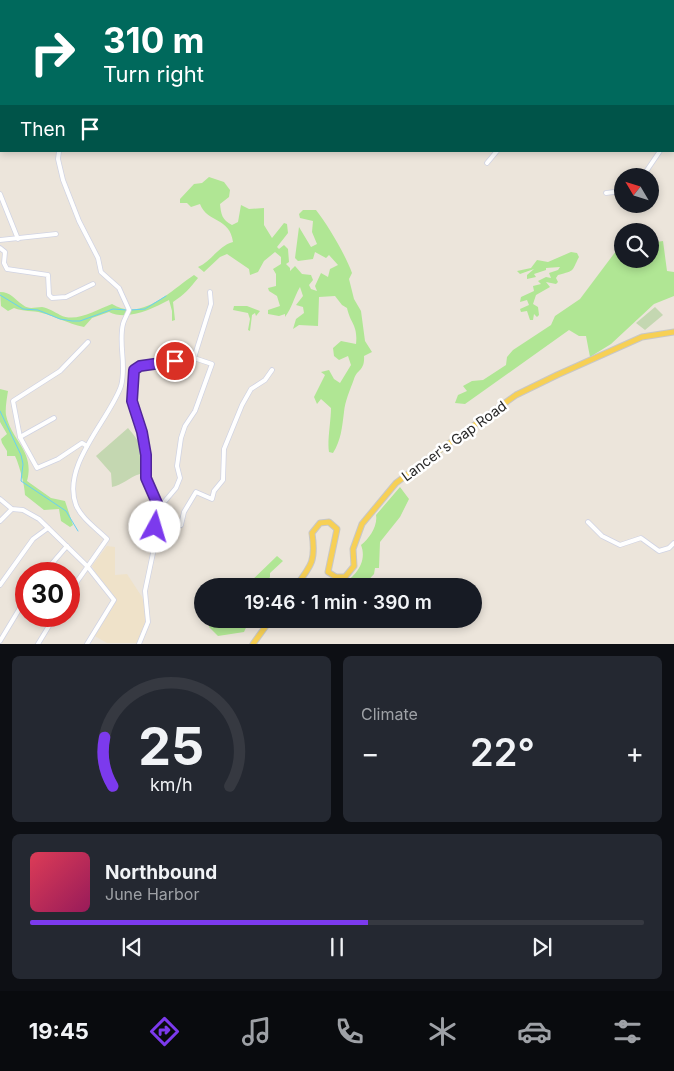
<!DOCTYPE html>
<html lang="en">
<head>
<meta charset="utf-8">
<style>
  body { margin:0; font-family:Inter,sans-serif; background:#242831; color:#f1f3f6; height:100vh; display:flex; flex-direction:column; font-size:19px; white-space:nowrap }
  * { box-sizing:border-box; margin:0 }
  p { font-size:16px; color:#9ea1a6 }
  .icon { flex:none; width:28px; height:28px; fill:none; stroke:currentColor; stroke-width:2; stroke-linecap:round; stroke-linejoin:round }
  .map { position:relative; height:644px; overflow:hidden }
  .sheet { display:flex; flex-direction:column; gap:12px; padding:12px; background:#0d0f14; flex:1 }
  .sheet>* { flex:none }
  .guide { position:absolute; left:0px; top:0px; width:675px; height:152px; box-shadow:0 2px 8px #0003; background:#00695c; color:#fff; overflow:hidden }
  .needle { width:32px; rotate:308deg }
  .controls { position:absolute; left:614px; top:168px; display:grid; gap:10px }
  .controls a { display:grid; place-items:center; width:45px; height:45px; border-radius:50%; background:#171b24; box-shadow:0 2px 8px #0003; font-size:25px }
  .speed { position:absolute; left:15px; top:562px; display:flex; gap:10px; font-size:25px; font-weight:700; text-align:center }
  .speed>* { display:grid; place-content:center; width:65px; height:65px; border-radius:50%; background:#171b24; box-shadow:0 2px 8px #0003; line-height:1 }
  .speed .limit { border:8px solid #d22; background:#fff; color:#111 }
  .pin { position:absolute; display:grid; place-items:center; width:42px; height:42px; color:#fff; margin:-21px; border:2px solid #fff; border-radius:50%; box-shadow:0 1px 5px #0007 }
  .me { position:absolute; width:55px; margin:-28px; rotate:6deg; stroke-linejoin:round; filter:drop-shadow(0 0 4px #0008) }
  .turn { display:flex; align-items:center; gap:18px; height:105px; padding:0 20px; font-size:22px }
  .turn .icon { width:65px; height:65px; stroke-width:2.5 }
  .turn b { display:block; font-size:35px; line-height:42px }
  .then { display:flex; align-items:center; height:48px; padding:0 20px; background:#0003; gap:10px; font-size:19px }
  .big { font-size:38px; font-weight:600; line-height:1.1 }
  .sheet .tile { flex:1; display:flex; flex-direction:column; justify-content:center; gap:8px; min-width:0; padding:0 18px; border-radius:8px; background:#242831 }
  .sheet .dial { align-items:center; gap:0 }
  .dial svg { height:130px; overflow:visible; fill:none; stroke:#363941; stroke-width:7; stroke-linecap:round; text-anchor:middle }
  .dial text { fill:#f1f3f6; stroke:none }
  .song { display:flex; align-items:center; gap:15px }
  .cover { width:60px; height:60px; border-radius:8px; background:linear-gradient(135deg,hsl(350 70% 55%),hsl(330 70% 35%)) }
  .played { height:5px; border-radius:2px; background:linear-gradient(90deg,#7c3aed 55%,#363941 55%) }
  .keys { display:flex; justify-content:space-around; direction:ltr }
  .heat { display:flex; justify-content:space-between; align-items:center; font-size:28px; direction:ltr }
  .sheet .tiles { flex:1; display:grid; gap:12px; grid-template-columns:1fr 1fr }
  .tile:last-child { grid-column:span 2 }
  .trip { position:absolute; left:194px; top:578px; width:288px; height:50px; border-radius:25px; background:#171b24; box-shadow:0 2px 8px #0003; font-weight:600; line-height:50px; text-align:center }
  .dock { display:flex; height:80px; justify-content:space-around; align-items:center; background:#090b0e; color:#9ea1a6 }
  .dock .icon { width:35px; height:35px }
  .dock .on { color:#7c3aed }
  .dock b { font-size:22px; color:#f1f3f6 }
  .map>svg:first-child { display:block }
  .education { fill:#efe2c9 }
  .green { fill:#b0e694 }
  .cemetery { fill:#c4d7b1 }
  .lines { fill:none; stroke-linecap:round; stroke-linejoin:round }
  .stream { stroke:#68cff4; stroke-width:1 }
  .minor-casing { stroke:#d0d3e3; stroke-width:5.5 }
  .major-casing { stroke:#c7c7c7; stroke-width:7 }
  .minor { stroke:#fff; stroke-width:4 }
  .major { stroke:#f7d055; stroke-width:5 }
  .route-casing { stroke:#51269a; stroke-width:12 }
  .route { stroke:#7c3aed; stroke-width:9 }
  .labels { text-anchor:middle; stroke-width:5; stroke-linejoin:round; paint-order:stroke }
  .street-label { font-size:14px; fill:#292929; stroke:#fff }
</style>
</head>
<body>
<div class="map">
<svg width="674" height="644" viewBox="0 0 674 644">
  <rect width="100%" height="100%" fill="#ece5db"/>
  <polygon class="education" points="107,546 115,547 115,575 127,574 142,597 145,605 145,626 137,643 107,643 93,635 116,600 101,583 92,566"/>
  <g class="green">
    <path d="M209,177L224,182L230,190L229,197L220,204C221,214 222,220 232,225L238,222L241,205L249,209L264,208V225L272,238L284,223L287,224L288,233L277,247L279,249L284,245L288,249L289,262L286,264L290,268V271L295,266L302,274L311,275L313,280L309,285L311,289L317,291L315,286L321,273L328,277L330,269L338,265L329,255L326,258L315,252L313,259L298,261L295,258L299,227L311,247L317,244L312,232L313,221L300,218L299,214L303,210H316C328,225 346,256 352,273L349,279L354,299L361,311L365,341L372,352L364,356C365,371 357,369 354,379C350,390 345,401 344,412C342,428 341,440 333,453L329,452C327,442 331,421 331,408L321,399L317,404L314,397L325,375L321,372L329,370L334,379L340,383L351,365L348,356L339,360L334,356L333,348L341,341L356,344C358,325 351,325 347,308L342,305L335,296L319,297L318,326L299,325L293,329L296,319L304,313L303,307L296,305L303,296L300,287C294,297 292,308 285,317V314L279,316L268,314V310L280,306L277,296L269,291L268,288L276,286V274L273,269L281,264V257L275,252L264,261L258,272L250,275L249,269L227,254L220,257L204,272L198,267C212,261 218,246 233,242C230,217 207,223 200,204L191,207L187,203H180V199L194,184L202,183Z"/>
    <polygon points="663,241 667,271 674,272 674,296 654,304 611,344 590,357 586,336 579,336 569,330 465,404 455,403 458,395 467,391 463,386 472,381 483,380 506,365 507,357 513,350 551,325 555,316 580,299 619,247 622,247 622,259 650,259 650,243"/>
    <path d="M571,252L577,253L579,257C571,272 576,270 558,275L556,278L558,282L556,284L546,282L550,287L536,295L533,304L538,307L539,315L537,317L534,314L533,320H530L527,311L521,312L520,309L529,305L527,300L520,302L521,297L534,291L533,286L541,284L538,281L546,277L551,278L549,273L558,270L560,267L546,268V270L534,274L536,277L527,279V275L534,269L520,274L517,271L531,268L537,260L548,262Z"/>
    <path d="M194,275L198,278C190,288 184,295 173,302L175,320L172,321V311L169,300C152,309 127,321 109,312L92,318L84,327C66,323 57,317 42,313C32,310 24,312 14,308L8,311L1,306L0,292C11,292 14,299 23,305C29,310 35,307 42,307C48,308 55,312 60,315C76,323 96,310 112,304C142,322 170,291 194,275Z"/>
    <polygon points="234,306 247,306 260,311 256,316 255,313 252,315 250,331 248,330 250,319 248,313 233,310"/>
    <path d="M0,389L8,391C7,398 5,408 6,415C12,442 35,451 27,481L51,498L65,501L73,525L70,527L61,521L59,509L44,510L25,495C25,486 19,464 15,456H7V451L2,443L1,439L7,434L0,422Z"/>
    <path d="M400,487L409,499L400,517L380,542L379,568H375L374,574L363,586H340C354,578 368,563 361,545C369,539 378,526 376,515Z"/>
    <polygon points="277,556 283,561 270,573 270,577 264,586 246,586"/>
    <polygon points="210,619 250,619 244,632 218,636 209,627"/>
  </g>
  <g class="cemetery">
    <polygon points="655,307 663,315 645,330 636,323"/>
    <path d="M128,428C140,442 150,456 140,474C129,477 123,485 112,487L111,473L96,456Z"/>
  </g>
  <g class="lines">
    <g class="stream">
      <polyline points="198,1 200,0"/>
      <polyline points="0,113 1,111"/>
      <polyline points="0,295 23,309 38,310 60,319 72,321 80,321 113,309 127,310"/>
      <polyline points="131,310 145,309 166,296"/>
      <polyline points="0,411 21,455 23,464 21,481 66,511 78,531"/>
    </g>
    <g class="minor-casing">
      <g id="minor">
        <polyline points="0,22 1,23"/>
        <path d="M59,151L58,159L63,180L79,221L98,258L101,272L119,288L129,310C127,315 124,320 123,324C118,344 127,365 121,386C110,419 61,465 76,505C81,518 97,529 107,539L69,593"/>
        <polyline points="487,163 497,151"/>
        <polyline points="643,176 660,151"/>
        <polyline points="606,193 622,191"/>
        <polyline points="0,194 18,239"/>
        <polyline points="0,240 56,234"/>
        <polyline points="0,248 5,252 4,263 7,269 48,275 49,295 52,298 66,297 93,284"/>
        <polyline points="20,437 54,418"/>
        <polyline points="87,446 82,443 58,459 37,468 20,437 13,401 60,371 88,342"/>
        <polyline points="0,499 12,509 23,510 39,519 87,566 114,600 87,644"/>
        <polyline points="160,507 176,488 180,478 177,466 181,438 185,426 195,411 212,364 194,358 211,304 210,292"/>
        <polyline points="160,509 181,525 184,512 196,492 212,499 214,491 223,480 224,449 242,405 251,389 265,380 272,370"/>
        <polyline points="0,521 12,509"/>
        <polyline points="588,522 602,536 620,545 641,538 659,551 669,548 674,543"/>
        <polyline points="43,574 67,546"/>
        <polyline points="0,585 33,539 48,528"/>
        <polyline points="0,641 26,598"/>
        <polyline points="38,644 55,616"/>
        <polyline points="139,644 148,622 145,591 153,553 153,536 160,509 145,478 146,455 142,432 132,401 134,370 137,367 194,358"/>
      </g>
    </g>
    <g class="major-casing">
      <g id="major">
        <path d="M296,586C312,565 316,560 312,533L320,523L329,522L337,529L328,572L336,577H345L354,566L353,549L362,524L396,483L444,447L516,395L557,375L642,337L674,332"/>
        <polyline points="253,644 271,619"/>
      </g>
    </g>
    <use href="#minor" class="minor"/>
    <use href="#major" class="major"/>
  </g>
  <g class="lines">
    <g class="route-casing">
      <polyline id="route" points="155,527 160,510 146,478 146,455 142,432 132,401 134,370 140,366 175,361"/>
    </g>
    <use href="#route" class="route"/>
  </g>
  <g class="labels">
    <g class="street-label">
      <text transform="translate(454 441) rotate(-36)" y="5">Lancer's Gap Road</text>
    </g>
  </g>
</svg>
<div class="controls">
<a><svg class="needle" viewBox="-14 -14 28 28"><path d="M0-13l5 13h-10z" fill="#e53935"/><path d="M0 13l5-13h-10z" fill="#9ea1a6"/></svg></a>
<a><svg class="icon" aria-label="search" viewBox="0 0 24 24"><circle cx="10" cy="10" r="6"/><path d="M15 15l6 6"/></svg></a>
</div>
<div class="speed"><div class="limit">30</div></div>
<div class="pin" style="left:175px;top:361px;background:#d93025"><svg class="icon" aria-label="arrive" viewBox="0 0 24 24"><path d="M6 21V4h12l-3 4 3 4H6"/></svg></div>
<svg class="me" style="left:155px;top:527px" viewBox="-20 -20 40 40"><circle r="19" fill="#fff"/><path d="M0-13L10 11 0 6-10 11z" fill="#7c3aed"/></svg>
<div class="trip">19:46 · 1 min · 390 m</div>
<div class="guide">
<div class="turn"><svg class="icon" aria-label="right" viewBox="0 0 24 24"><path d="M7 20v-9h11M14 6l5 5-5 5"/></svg><div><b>310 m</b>Turn right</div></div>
<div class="then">Then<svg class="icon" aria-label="arrive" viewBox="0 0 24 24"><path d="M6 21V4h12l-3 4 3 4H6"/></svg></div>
</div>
</div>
<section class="sheet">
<div class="tiles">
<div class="tile dial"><svg viewBox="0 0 100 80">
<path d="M14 69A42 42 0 1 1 86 69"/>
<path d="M14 69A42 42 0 0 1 9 39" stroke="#7c3aed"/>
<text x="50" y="56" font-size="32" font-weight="700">25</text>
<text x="50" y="72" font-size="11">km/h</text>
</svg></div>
<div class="tile"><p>Climate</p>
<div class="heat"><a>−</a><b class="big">22°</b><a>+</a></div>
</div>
<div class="tile">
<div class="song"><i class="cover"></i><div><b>Northbound</b><p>June Harbor</p></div></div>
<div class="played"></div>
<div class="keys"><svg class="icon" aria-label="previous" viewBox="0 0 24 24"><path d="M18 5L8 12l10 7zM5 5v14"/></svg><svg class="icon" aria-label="pause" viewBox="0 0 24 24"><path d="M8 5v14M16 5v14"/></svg><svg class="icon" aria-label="next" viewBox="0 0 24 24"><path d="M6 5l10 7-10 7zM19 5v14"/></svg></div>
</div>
</div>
</section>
<nav class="dock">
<b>19:45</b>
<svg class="icon on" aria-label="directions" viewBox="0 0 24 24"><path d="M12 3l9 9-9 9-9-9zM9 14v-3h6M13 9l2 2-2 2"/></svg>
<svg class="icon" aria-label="music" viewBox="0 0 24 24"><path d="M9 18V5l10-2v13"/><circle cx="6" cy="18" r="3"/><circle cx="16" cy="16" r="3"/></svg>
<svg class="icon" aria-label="phone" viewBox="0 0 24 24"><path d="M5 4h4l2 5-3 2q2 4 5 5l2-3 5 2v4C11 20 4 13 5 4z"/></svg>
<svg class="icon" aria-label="climate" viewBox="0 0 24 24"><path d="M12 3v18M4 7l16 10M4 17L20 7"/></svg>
<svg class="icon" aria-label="car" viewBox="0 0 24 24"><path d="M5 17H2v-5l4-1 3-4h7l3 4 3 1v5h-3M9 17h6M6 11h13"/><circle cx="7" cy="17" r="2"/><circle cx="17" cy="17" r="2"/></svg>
<svg class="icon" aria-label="filters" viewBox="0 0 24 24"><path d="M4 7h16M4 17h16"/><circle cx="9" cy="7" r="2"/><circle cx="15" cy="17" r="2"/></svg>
</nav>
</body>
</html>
